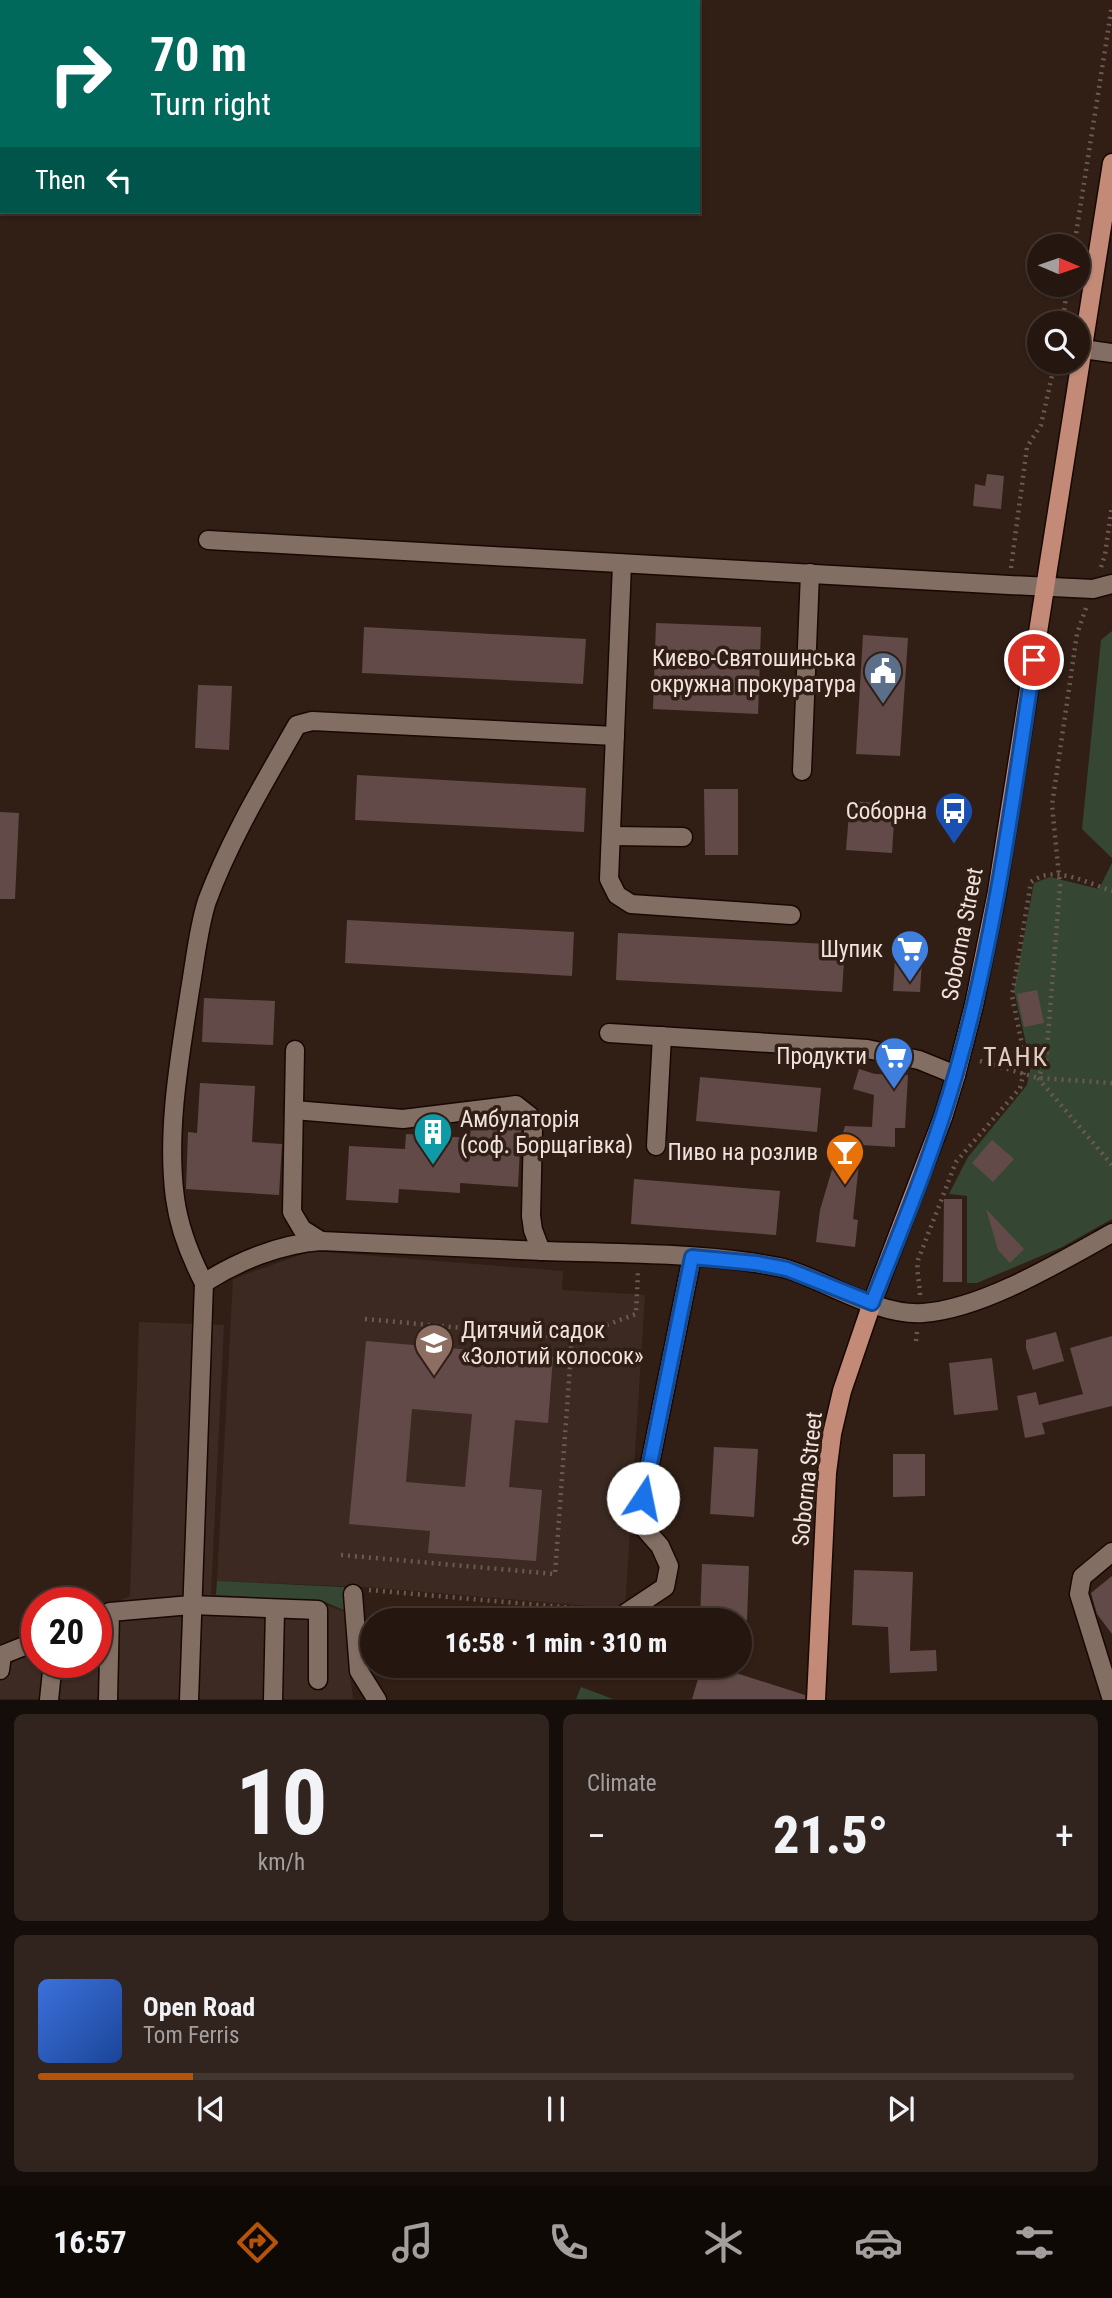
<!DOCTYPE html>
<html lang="en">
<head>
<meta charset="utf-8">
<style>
  body { margin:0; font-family:"Roboto Condensed",sans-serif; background:#31241e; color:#f1f3f6; height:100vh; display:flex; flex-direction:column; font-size:26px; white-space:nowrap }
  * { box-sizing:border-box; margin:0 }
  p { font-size:23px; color:#a39f9f }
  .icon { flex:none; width:38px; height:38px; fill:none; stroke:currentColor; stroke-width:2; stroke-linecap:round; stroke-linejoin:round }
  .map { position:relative; height:1700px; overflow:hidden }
  .side { display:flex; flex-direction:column; gap:14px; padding:14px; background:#140d09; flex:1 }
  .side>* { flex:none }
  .banner { position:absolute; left:0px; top:0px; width:700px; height:214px; box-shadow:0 2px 5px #0004,0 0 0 2px #423630; background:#00695c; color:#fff; overflow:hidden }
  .needle { width:46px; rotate:92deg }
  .tools { position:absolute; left:1027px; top:234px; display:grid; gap:14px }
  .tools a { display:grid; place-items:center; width:63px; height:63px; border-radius:50%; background:#251710; box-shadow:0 2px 5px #0004,0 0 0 2px #423630; font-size:35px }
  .speed { position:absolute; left:21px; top:1587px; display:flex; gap:14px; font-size:35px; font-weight:700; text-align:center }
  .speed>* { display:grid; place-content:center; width:91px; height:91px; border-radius:50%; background:#251710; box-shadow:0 2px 5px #0004,0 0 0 2px #423630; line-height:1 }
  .speed .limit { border:10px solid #d22; background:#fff; color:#111 }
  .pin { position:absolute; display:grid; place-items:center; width:60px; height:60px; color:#fff; margin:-30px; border:4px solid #fff; border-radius:50%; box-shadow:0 2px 7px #0007 }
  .me { position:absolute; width:77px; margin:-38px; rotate:11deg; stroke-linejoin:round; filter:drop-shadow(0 0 5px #0008) }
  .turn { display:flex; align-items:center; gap:24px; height:147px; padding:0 35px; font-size:32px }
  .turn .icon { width:91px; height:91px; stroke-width:2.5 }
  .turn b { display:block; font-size:49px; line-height:60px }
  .then { display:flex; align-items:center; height:66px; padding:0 35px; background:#0003; gap:14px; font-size:26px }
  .big { font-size:52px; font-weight:800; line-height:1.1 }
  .side .widget { flex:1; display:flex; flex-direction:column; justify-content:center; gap:10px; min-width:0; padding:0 24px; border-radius:10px; background:#31241e }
  .side .dial { align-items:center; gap:0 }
  .dial b { font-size:91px; line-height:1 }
  .song { display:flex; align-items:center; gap:21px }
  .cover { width:84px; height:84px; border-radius:10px; background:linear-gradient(135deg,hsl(220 70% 55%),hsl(220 70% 35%)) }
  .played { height:7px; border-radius:4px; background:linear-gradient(90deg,#b45309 15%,#423630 15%) }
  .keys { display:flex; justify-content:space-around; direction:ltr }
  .heat { display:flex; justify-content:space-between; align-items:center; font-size:38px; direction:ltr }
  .side .tiles { flex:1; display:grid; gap:14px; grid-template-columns:1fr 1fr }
  .widget:last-child { grid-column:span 2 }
  .trip { position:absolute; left:360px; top:1608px; width:392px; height:70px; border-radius:35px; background:#251710; box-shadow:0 2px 5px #0004,0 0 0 2px #423630; font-weight:800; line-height:70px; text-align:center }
  .tab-bar { display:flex; height:112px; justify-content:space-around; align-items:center; background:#0f0906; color:#a39f9f }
  .tab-bar .icon { width:49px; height:49px }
  .tab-bar .on { color:#b45309 }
  .tab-bar b { font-size:32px; color:#f1f3f6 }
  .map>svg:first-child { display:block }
  .industrial { fill:#3c2a23 }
  .education { fill:#3c2a22 }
  .green { fill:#354733 }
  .building { fill:#624a49; fill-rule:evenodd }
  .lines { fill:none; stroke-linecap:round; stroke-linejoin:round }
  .minor-casing { stroke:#180803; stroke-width:21 }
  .major-casing { stroke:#180803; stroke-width:21 }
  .path { stroke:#6b5a52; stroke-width:4.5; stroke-dasharray:2 5; stroke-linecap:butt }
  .minor { stroke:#836e63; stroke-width:18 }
  .major { stroke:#c28a77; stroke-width:18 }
  .route-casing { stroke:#114b97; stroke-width:18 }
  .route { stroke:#1a73e8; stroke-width:12 }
  .labels { text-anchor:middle; stroke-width:7; stroke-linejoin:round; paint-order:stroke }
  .poi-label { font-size:23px; fill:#f0e3dd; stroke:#311f16; text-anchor:end }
  .street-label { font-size:23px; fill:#f0e3dd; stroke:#311f16 }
  .quarter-label { font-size:26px; letter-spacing:2px; fill:#e4ccc0; stroke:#311f16 }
</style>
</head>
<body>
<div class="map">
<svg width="1112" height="1700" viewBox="0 0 1112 1700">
  <rect width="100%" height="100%" fill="#311f16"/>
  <polygon class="industrial" points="139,1322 224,1325 211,1594 324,1604 348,1613 349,1665 353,1699 0,1699 0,1642 6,1650 37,1637 37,1662 96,1662 96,1611 130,1596"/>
  <polygon class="education" points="311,1251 563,1271 562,1290 645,1295 625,1609 366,1587 217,1581 233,1279"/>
  <g class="green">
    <polygon points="1112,631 1112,858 1082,829 1101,640"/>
    <polygon points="1112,863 1112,1219 1062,1247 977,1283 967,1283 967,1196 949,1194 968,1157 1027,1085 1031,1066 1014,990 1034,883 1050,877 1099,889"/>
    <polygon points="217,1581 344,1587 348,1596 348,1612 325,1602 216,1595"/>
    <polygon points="581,1687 613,1699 576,1699"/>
  </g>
  <g class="building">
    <polygon points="987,474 1004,476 1001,509 973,506 975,484 985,486"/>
    <polygon points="656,623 761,627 758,714 653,709"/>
    <polygon points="364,627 586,639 583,684 362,673"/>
    <polygon points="863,635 908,638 900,756 856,754"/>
    <polygon points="198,685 232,686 229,750 195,748"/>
    <polygon points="357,775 586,788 584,832 355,820"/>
    <polygon points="704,789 738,789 738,855 705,855"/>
    <polygon points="850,801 895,804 892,853 846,850"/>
    <polygon points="0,812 19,813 15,899 0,899"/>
    <polygon points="347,920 574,932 572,976 345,963"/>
    <polygon points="618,933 845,945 842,992 616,980"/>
    <polygon points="895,959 922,960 920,992 893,991"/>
    <polygon points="1037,990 1044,1023 1024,1027 1017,994"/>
    <polygon points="204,998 275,1001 273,1045 202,1042"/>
    <polygon points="859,1069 875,1074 908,1075 905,1128 895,1128 895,1147 861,1145 853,1219 858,1220 855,1247 816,1242 820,1210 845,1126 872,1127 874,1095 853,1089"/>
    <polygon points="700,1077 821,1088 817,1132 696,1121"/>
    <polygon points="200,1083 255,1086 252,1142 282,1144 279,1195 186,1189 188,1132 197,1133"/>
    <polygon points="471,1125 521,1128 518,1187 460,1183 460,1193 399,1189 398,1203 346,1200 349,1146 405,1149 406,1134 470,1138"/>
    <polygon points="992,1140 1014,1159 993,1182 972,1163"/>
    <polygon points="634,1179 780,1191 776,1235 631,1224"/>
    <polygon points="944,1199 962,1199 962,1282 943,1282"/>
    <polygon points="986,1209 1024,1249 1010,1263 998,1250"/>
    <polygon points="1056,1332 1064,1361 1033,1370 1026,1348 1026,1340"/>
    <polygon points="1112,1336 1112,1406 1042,1423 1045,1434 1025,1438 1017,1396 1036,1392 1039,1405 1083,1394 1070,1348"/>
    <path d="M366,1341L553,1357L548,1423L515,1420L509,1487L542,1490L536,1561L428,1553L430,1531L349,1524ZM412,1409L472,1414L465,1487L406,1482Z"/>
    <polygon points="992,1358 998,1410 954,1415 949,1363"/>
    <polygon points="714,1447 758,1449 754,1517 710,1514"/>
    <polygon points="893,1454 925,1454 925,1496 893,1497"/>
    <polygon points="702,1564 749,1566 747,1620 700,1620"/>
    <polygon points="854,1570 913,1572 910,1651 936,1650 937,1671 890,1673 888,1627 852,1625"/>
    <polygon points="1112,1576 1112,1634 1097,1614 1091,1593"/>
    <polygon points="702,1666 714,1666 805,1695 805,1699 692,1699"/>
  </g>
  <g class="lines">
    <g class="minor-casing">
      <g id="minor">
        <polyline points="1083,349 1112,353"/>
        <polyline points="208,540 1009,585 1093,589 1112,584"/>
        <polyline points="622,564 609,879 617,895 631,904 791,915"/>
        <polyline points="802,771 810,573"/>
        <polyline points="611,836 683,837"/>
        <polyline points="609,1033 867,1049 919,1060 956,1075"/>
        <polyline points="295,1050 292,1212 302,1229 321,1241"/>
        <polyline points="294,1110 403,1119 516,1105 530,1116 533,1129 531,1216 533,1230 541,1251"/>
        <polyline points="656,1146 662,1036"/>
        <path d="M204,1283C190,1256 179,1228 175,1198C166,1131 180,1056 190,990C195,962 198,929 207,901C230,839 264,783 297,725L312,721L615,736"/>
        <polyline points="353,1594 359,1671 377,1700"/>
        <polyline points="626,1613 665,1587 669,1566 660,1546 645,1529 643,1498 692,1257"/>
        <polyline points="0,1670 2,1655 37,1641"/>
        <polyline points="49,1700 53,1662"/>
        <polyline points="108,1700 110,1612 191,1605 318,1610 318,1680"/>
        <path d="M189,1700L204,1283C238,1261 280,1244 321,1241C395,1244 469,1248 544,1251C614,1253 686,1253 756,1263C766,1265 777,1266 787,1269C828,1282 879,1316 923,1313C982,1309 1060,1262 1112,1233"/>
        <polyline points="273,1700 275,1609"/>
        <polyline points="1112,1700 1079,1594 1082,1577 1112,1552"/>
      </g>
    </g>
    <g class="major-casing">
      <polyline id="major" points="816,1700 827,1473 832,1434 842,1391 872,1303 943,1117 956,1075 974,1005 997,892 1112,163"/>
    </g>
    <g class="path">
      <polyline points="1074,247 1112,5"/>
      <polyline points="1062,324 1068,285"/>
      <polyline points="1101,567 1105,555 1112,505"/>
      <polyline points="1011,568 1027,447 1041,425 1055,362"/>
      <polyline points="1086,608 1077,634 1052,805 1060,886 1046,1060 1038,1078 1112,1165"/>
      <polyline points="980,1061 1038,1078 1112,1083"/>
      <path d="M920,1295C920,1283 916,1273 918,1260L956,1162L1020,1088L1026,1064L1012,996L1031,882C1054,864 1087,883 1112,891"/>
      <polyline points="365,1319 572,1338 636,1314 638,1272"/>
      <polyline points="916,1341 917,1332"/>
      <polyline points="341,1555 555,1574 572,1338"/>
      <polyline points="369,1590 608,1611"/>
    </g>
    <use href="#minor" class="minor"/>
    <use href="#major" class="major"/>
  </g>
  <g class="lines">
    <g class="route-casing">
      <path id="route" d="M643,1498L692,1257L756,1263L787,1269L872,1303C902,1227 934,1151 956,1073C995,939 1013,798 1034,660"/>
    </g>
    <use href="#route" class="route"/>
  </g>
  <defs>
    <g id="civic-pin" transform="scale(2.0125)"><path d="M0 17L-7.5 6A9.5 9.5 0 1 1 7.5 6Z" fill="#5c6f8a" stroke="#311f16"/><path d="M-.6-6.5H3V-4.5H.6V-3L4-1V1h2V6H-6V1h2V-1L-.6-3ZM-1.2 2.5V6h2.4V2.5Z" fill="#fff"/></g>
    <g id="bus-pin" transform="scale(2.0125)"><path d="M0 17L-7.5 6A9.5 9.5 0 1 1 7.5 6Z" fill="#1a4fb4" stroke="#311f16"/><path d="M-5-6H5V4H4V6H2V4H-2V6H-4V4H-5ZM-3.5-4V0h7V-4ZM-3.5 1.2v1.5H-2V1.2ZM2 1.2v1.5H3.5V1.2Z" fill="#fff"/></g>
    <g id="supermarket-pin" transform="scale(2.0125)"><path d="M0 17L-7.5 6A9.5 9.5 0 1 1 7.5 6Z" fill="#3f7fe0" stroke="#311f16"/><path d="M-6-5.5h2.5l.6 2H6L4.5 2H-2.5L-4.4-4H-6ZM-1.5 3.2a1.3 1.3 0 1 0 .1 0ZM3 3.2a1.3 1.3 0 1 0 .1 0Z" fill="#fff"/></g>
    <g id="building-pin" transform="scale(2.0125)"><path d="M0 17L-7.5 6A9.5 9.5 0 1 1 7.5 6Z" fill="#0f9aa8" stroke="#311f16"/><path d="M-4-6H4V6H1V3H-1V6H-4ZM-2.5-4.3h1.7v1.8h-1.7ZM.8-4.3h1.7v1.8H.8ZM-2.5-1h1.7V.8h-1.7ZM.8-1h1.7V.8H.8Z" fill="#fff"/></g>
    <g id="bar-pin" transform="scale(2.0125)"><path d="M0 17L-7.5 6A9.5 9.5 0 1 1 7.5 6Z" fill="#e8710a" stroke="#311f16"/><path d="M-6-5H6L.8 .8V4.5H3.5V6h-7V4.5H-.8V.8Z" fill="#fff"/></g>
    <g id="school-pin" transform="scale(2.0125)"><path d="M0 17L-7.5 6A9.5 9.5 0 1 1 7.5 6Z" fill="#8d6e63" stroke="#311f16"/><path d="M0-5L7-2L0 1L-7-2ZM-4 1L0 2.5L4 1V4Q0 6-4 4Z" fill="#fff"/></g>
  </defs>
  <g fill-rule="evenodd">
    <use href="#civic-pin" x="883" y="671"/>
    <use href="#bus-pin" x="954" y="811"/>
    <use href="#supermarket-pin" x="910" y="949"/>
    <use href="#supermarket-pin" x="894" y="1056"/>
    <use href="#building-pin" x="433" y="1132"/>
    <use href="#bar-pin" x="845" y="1152"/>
    <use href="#school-pin" x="434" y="1343"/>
  </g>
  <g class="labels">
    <g class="poi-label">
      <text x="856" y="666">Києво-Святошинська<tspan x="856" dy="26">окружна прокуратура</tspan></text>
      <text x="927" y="819">Соборна</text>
      <text x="883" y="957">Шупик</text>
      <text x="867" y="1064">Продукти</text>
      <text x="460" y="1127" text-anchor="start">Амбулаторія<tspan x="460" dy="26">(соф. Борщагівка)</tspan></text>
      <text x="818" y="1160">Пиво на розлив</text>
      <text x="461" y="1338" text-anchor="start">Дитячий садок<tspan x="461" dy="26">«Золотий колосок»</tspan></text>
    </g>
    <g class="street-label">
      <text transform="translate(962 934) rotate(-79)" y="8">Soborna Street</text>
      <text transform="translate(807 1479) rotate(-84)" y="8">Soborna Street</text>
    </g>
    <g class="quarter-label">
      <text x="1016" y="1066">ТАНК</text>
    </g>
  </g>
</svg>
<div class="tools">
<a><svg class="needle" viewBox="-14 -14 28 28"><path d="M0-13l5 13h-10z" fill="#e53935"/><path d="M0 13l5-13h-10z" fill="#a39f9f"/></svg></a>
<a><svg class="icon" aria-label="search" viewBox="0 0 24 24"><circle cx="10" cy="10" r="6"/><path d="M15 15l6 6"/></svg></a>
</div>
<div class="speed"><div class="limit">20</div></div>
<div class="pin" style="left:1034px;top:660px;background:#d93025"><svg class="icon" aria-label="arrive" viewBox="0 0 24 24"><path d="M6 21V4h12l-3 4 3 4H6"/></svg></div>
<svg class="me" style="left:643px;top:1498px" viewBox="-20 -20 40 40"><circle r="19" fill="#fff"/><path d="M0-13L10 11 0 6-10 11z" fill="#1a73e8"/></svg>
<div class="trip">16:58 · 1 min · 310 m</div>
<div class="banner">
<div class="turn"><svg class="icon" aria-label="right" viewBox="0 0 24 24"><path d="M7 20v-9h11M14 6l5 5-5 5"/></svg><div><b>70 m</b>Turn right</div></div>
<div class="then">Then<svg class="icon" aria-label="left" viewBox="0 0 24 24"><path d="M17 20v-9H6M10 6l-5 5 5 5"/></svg></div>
</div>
</div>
<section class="side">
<div class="tiles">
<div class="widget dial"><b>10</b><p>km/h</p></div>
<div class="widget"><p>Climate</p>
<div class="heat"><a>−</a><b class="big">21.5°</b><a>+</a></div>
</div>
<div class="widget">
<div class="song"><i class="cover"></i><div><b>Open Road</b><p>Tom Ferris</p></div></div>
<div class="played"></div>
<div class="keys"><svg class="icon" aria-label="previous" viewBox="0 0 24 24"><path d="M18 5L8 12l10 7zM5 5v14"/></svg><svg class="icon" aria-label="pause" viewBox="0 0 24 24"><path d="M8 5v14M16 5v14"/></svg><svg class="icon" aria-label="next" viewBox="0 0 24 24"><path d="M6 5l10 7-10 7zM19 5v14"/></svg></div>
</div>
</div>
</section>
<nav class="tab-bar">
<b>16:57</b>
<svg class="icon on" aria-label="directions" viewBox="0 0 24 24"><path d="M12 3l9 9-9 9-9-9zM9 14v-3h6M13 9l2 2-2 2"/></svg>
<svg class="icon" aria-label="music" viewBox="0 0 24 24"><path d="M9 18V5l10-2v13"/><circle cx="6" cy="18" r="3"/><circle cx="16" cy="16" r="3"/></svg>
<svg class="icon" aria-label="phone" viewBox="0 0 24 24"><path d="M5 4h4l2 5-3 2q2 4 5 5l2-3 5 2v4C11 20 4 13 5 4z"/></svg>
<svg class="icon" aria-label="climate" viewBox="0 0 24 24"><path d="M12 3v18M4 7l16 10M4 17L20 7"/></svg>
<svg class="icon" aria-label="car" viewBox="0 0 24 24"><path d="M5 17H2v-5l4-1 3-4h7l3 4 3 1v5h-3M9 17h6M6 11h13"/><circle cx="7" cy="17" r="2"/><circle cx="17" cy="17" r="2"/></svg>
<svg class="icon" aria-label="filters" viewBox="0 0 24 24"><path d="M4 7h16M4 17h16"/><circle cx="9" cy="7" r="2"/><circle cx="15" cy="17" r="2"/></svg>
</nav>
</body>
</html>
